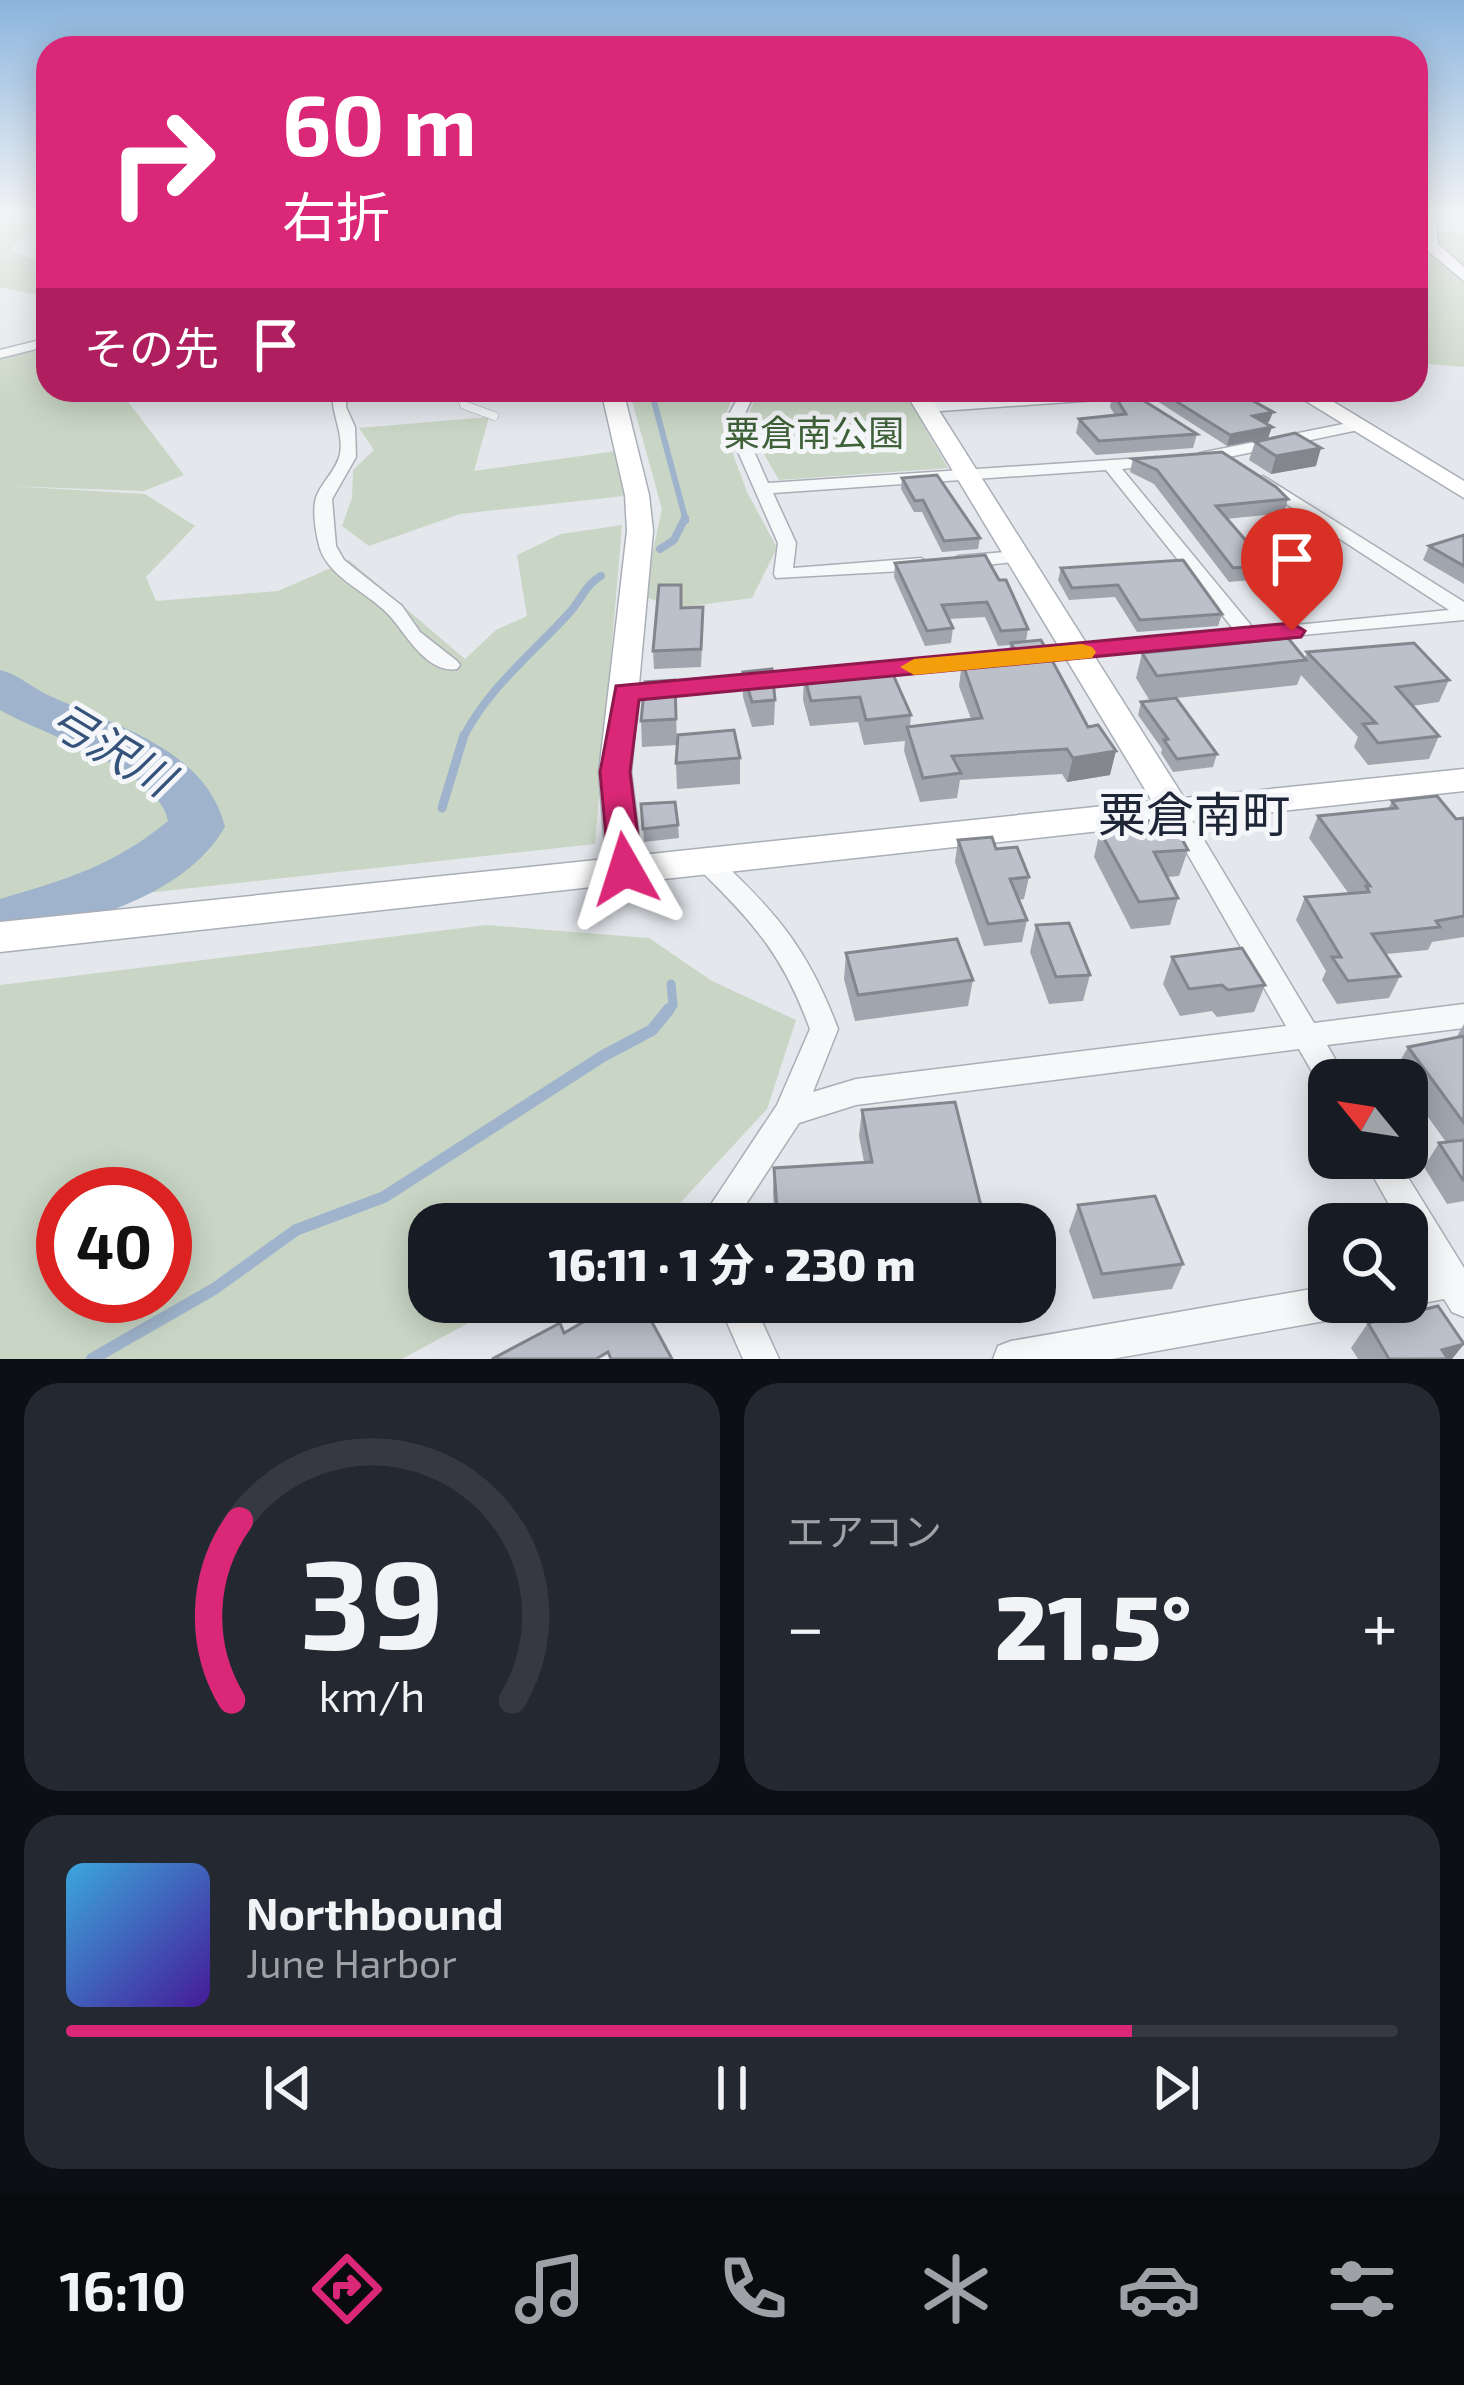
<!DOCTYPE html>
<html lang="ja">
<head>
<meta charset="utf-8">
<style>
  body { margin:0; font-family:"Exo 2","Noto Sans JP",sans-serif; background:#242831; color:#f1f3f6; height:100vh; display:flex; flex-direction:column; font-size:45px; white-space:nowrap }
  * { box-sizing:border-box; margin:0 }
  p { font-size:39px; color:#9ea1a6 }
  .icon { flex:none; width:66px; height:66px; fill:none; stroke:currentColor; stroke-width:2; stroke-linecap:round; stroke-linejoin:round }
  .map { position:relative; height:1359px; overflow:hidden }
  .drawer { display:flex; flex-direction:column; gap:24px; padding:24px; background:#0d0f14; flex:1 }
  .drawer>* { flex:none }
  .banner { position:absolute; left:36px; top:36px; width:1392px; height:366px; border-radius:36px; box-shadow:0 6px 30px #0003; background:#db2777; color:#fff; overflow:hidden }
  .needle { width:78px; rotate:300deg }
  .fabs { position:absolute; left:1308px; top:1059px; display:grid; gap:24px }
  .fabs a { display:grid; place-items:center; width:120px; height:120px; border-radius:24px; background:#171b24; box-shadow:0 6px 30px #0003; font-size:60px }
  .speed { position:absolute; left:36px; top:1167px; display:flex; gap:24px; font-size:60px; font-weight:700; text-align:center }
  .speed>* { display:grid; place-content:center; width:156px; height:156px; border-radius:50%; background:#171b24; box-shadow:0 6px 30px #0003; line-height:1 }
  .speed .limit { border:18px solid #d22; background:#fff; color:#111 }
  .pin { position:absolute; display:grid; place-items:center; width:102px; height:102px; color:#fff; margin:-123px -51px; border-radius:50% 50% 50% 0; rotate:-45deg; box-shadow:0 0 12px #0007 }
  .pin .icon { rotate:45deg }
  .me { position:absolute; width:132px; margin:-66px; rotate:354deg; stroke-linejoin:round; filter:drop-shadow(0 0 9px #0008) }
  .turn { display:flex; align-items:center; gap:42px; height:252px; padding:0 48px; font-size:54px }
  .turn .icon { width:156px; height:156px; stroke-width:2.5 }
  .turn b { display:block; font-size:84px; line-height:102px }
  .then { display:flex; align-items:center; height:114px; padding:0 48px; background:#0003; gap:24px; font-size:45px }
  .big { font-size:90px; font-weight:800; line-height:1.1 }
  .drawer .widget { flex:1; display:flex; flex-direction:column; justify-content:center; gap:18px; min-width:0; padding:0 42px; border-radius:36px; background:#242831 }
  .drawer .dial { align-items:center; gap:0 }
  .dial svg { height:312px; overflow:visible; fill:none; stroke:#363941; stroke-width:7; stroke-linecap:round; text-anchor:middle }
  .dial text { fill:#f1f3f6; stroke:none }
  .song { display:flex; align-items:center; gap:36px }
  .cover { width:144px; height:144px; border-radius:18px; background:linear-gradient(135deg,hsl(200 70% 55%),hsl(260 70% 35%)) }
  .played { height:12px; border-radius:6px; background:linear-gradient(90deg,#db2777 80%,#363941 80%) }
  .keys { display:flex; justify-content:space-around; direction:ltr }
  .heat { display:flex; justify-content:space-between; align-items:center; font-size:66px; direction:ltr }
  .drawer .tiles { flex:1; display:grid; gap:24px; grid-template-columns:1fr 1fr }
  .widget:last-child { grid-column:span 2 }
  .trip { position:absolute; left:408px; top:1203px; width:648px; height:120px; border-radius:36px; background:#171b24; box-shadow:0 6px 30px #0003; font-weight:800; line-height:120px; text-align:center }
  .tab-bar { display:flex; height:192px; justify-content:space-around; align-items:center; background:#090b0e; color:#9ea1a6 }
  .tab-bar .icon { width:84px; height:84px }
  .tab-bar .on { color:#db2777 }
  .tab-bar b { font-size:54px; color:#f1f3f6 }
  .map>svg:first-child { display:block }
  .green { fill:#c9d6c5; fill-rule:evenodd }
  .lines { fill:none; stroke-linecap:round; stroke-linejoin:round }
  .stream-far3 { stroke:#9fb4cc; stroke-width:6 }
  .stream-far2 { stroke:#9fb4cc; stroke-width:8 }
  .stream-far1 { stroke:#9fb4cc; stroke-width:9 }
  .stream { stroke:#9fb4cc; stroke-width:12 }
  .river { fill:#9fb4cc; fill-rule:evenodd }
  .lane-casing { stroke:#a9aeb7; stroke-width:9 }
  .street-casing { stroke:#a9aeb7; stroke-width:3 }
  .secondary-casing { stroke:#a9aeb7; stroke-width:3 }
  .lane { stroke:#f7f8fa; stroke-width:8 }
  .street { fill:#f7f8fa; fill-rule:evenodd }
  .secondary { fill:#fff; fill-rule:evenodd }
  .wall { fill:#a1a5ae }
  .shaded-wall { fill:#83868d }
  .building { fill:#bbc0ca; stroke:#83868d; stroke-width:3 }
  .route { fill:#db2777; stroke:#8e194d; stroke-width:3 }
  .slow { fill:#f59e0b }
  .labels { text-anchor:middle; stroke-width:10; stroke-linejoin:round; paint-order:stroke }
  .far-park-label { font-size:36px; fill:#3f6138; stroke:#f4f6f9 }
  .water-label { font-size:45px; font-style:italic; fill:#34527a; stroke:#f4f6f9 }
  .quarter-label { font-size:48px; fill:#1d2536; stroke:#f4f6f9 }
</style>
</head>
<body>
<div class="map">
<svg width="1464" height="1359" viewBox="0 0 1464 1359">
  <rect width="100%" height="100%" fill="#e4e7ec"/>
  <g class="green">
    <polygon points="0,213 45,213 9,251 39,261 48,256 48,297 0,287"/>
    <polygon points="1444,231 1464,233 1464,367 1416,363 1416,233"/>
    <polygon points="48,342 48,390 119,390 184,475 144,491 8,486 145,494 195,526 146,577 156,601 278,591 349,560 465,659 496,630 527,616 517,555 561,534 622,525 595,844 0,909 0,354"/>
    <polygon points="629,390 735,390 722,424 747,492 777,548 752,598 676,608 643,596 662,509"/>
    <polygon points="759,390 903,390 948,468 779,480 745,421"/>
    <polygon points="489,417 474,471 616,451 624,496 460,514 369,546 342,526 352,498 353,470 374,450 359,428"/>
    <path d="M486,925L649,938L712,981L796,1020L767,1109L669,1215L653,1224H429V1302H507L402,1359H0V985ZM63,1194H165V1296H63Z"/>
  </g>
  <g class="lines">
    <polyline class="stream-far3" points="651,390 686,521"/>
    <g class="stream-far2">
      <polyline points="660,549 674,540 685,518"/>
      <path d="M463,738C488,688 533,653 570,612C581,600 586,584 601,576"/>
    </g>
    <g class="stream-far1">
      <polyline points="442,808 464,735"/>
      <polyline points="667,1012 673,1005 671,984"/>
    </g>
    <polyline class="stream" points="92,1359 214,1289 296,1230 384,1197 603,1056 652,1030 669,1009"/>
    <path class="river" d="M0,670C20,675 32,688 50,696C116,726 206,749 225,827C181,902 76,921 0,945V899C67,879 113,866 168,821C158,769 43,735 0,710Z"/>
    <g class="lane-casing">
      <polyline id="lane" points="459,390 464,405 494,416"/>
    </g>
    <g class="street-casing">
      <g id="street">
        <polygon points="48,338 48,346 0,358 0,350"/>
        <path d="M333,390H347L346,407L355,427L356,457L332,499L336,546L344,560L402,606L420,632L457,661L460,665L457,669C426,674 406,633 388,614C365,590 324,576 318,541C315,528 312,506 317,495C323,481 337,469 340,454C344,431 330,413 333,390Z"/>
        <polygon points="742,390 756,390 741,422 768,483 1157,457 1165,462 1163,465 1122,469 1254,629 1449,610 1257,485 1255,481 1263,476 1464,602 1464,620 1014,662 1011,658 1014,654 1021,652 1235,631 1106,470 773,493 796,543 793,568 921,558 930,564 921,570 776,578 774,574 778,543 725,422"/>
        <polygon points="1119,390 1133,394 1126,398 926,412 918,407 926,402"/>
        <polygon points="1358,421 1366,426 1363,429 1200,463 1192,458 1200,453"/>
        <polygon points="1017,551 1023,553 1026,557 1023,561 958,568 949,562 958,556"/>
        <polygon points="990,654 997,656 1000,660 997,664 626,699 615,692 626,685"/>
        <path d="M1175,803L1183,805L1314,1023L1464,1004V1028L1327,1045L1347,1080H1329V1092L1322,1089L1299,1049L856,1105L799,1123L733,1224H698L777,1105L810,1029C783,955 754,923 698,868L695,862L698,856L707,853L716,856C777,913 808,949 838,1029L813,1092L856,1079L1286,1026L1163,811L1167,805Z"/>
        <polygon points="1363,1158 1396,1158 1464,1268 1464,1317 1452,1312 1444,1299 1407,1306 1397,1302 1407,1302 1407,1272 1426,1269 1407,1235 1407,1224 1400,1224"/>
        <polygon points="1329,1286 1329,1302 1353,1302 1348,1314 1336,1319 1112,1359 993,1359 998,1346 1011,1341"/>
        <polygon points="718,1302 753,1302 779,1359 743,1359"/>
      </g>
    </g>
    <g class="secondary-casing">
      <g id="secondary">
        <polygon points="1419,213 1435,213 1438,244 1464,267 1464,281 1422,246"/>
        <polygon points="601,390 623,390 649,495 653,531 631,772 641,855 1152,801 904,390 926,390 1184,798 1464,769 1464,791 0,952 0,922 606,859 599,772 627,531 625,495"/>
        <polygon points="1288,390 1314,390 1464,481 1464,498"/>
      </g>
    </g>
    <use href="#lane" class="lane"/>
    <use href="#street" class="street"/>
    <use href="#secondary" class="secondary"/>
  </g>
  <g class="wall">
    <polygon points="963,390 999,390 998,393 967,395"/>
    <polygon points="1140,390 1234,390 1269,422 1265,423 1272,427 1268,438 1227,446"/>
    <polygon points="1113,393 1197,434 1193,448 1096,455 1076,433 1079,419 1115,415 1110,407"/>
    <polygon points="1255,442 1316,466 1271,474 1249,460"/>
    <polygon points="1133,459 1288,499 1284,513 1226,519 1267,565 1262,579 1229,582 1154,484 1130,472"/>
    <polygon points="902,478 980,538 978,549 942,552 922,512 914,512 901,489"/>
    <polygon points="1464,535 1464,584 1423,560 1429,546"/>
    <polygon points="985,555 1028,629 1026,641 1110,775 1067,782 1062,774 960,780 957,798 920,802 904,751 905,741 864,745 858,722 810,726 803,700 804,675 837,676 911,715 910,726 971,719 959,686 962,662 1008,659 1010,645 998,646 985,617 948,619 953,628 951,643 925,646 894,577 895,563"/>
    <polygon points="1061,568 1222,614 1218,626 1137,632 1115,597 1069,600 1058,580"/>
    <polygon points="681,608 703,624 701,667 654,669 653,651"/>
    <polygon points="1307,652 1449,680 1439,702 1412,706 1439,736 1429,759 1368,765 1354,747 1358,737 1301,675 1297,685 1176,698 1217,754 1213,767 1173,772 1161,753 1162,749 1138,715 1141,702 1150,701 1136,678 1142,653 1305,659"/>
    <polygon points="743,672 775,700 774,725 752,727 743,697"/>
    <polygon points="675,680 677,745 642,747 641,721"/>
    <polygon points="740,758 740,784 677,789 676,763"/>
    <polygon points="1392,801 1456,819 1464,818 1464,937 1432,942 1428,950 1386,954 1400,976 1389,998 1337,1004 1322,980 1326,971 1296,920 1305,897 1349,894 1309,838 1318,816 1388,809"/>
    <polygon points="641,804 678,825 679,838 644,842"/>
    <polygon points="1147,821 1188,850 1179,876 1167,877 1178,898 1170,925 1131,929 1094,857 1100,831 1145,828"/>
    <polygon points="958,840 1029,877 1024,899 1019,900 1027,920 1022,942 984,946 955,862"/>
    <polygon points="1036,925 1090,975 1083,1001 1049,1004 1030,952"/>
    <polygon points="846,953 973,980 968,1006 855,1021 844,979"/>
    <polygon points="1172,957 1265,985 1254,1012 1217,1017 1212,1011 1180,1016 1163,984"/>
    <polygon points="1464,1024 1464,1201 1447,1204 1424,1167 1439,1143 1446,1142 1407,1088 1407,1080 1402,1080 1395,1070 1408,1047 1456,1038"/>
    <polygon points="862,1110 983,1214 981,1224 775,1224 773,1193 774,1168 864,1162 859,1136"/>
    <polygon points="1078,1205 1183,1264 1172,1289 1093,1299 1069,1231"/>
    <polygon points="1368,1323 1464,1344 1452,1359 1358,1359 1351,1348"/>
  </g>
  <g class="shaded-wall">
    <polygon points="1273,412 1269,422 1250,427 1253,416"/>
    <polygon points="1272,427 1268,438 1227,446 1230,435"/>
    <polygon points="1321,448 1316,466 1271,474 1276,456"/>
    <polygon points="1116,751 1110,775 1067,782 1073,758"/>
    <polygon points="1464,1344 1452,1359 1436,1359 1442,1350"/>
  </g>
  <g class="building">
    <polygon points="1158,390 1234,390 1273,412 1253,416 1272,427 1230,435"/>
    <polygon points="1130,392 1197,434 1099,441 1079,419 1126,414 1113,393"/>
    <polygon points="1295,433 1321,448 1276,456 1255,442"/>
    <polygon points="1222,452 1276,487 1288,499 1216,506 1267,565 1233,568 1157,470 1133,459"/>
    <polygon points="937,475 980,538 944,541 923,500 915,501 902,478"/>
    <polygon points="1464,535 1464,566 1429,546"/>
    <polygon points="985,555 999,580 1006,580 1028,629 1001,631 987,602 942,605 953,628 927,631 895,563"/>
    <polygon points="1183,560 1222,614 1140,620 1118,585 1072,588 1061,568"/>
    <polygon points="659,585 681,585 681,608 703,607 701,649 653,651"/>
    <polygon points="1288,638 1306,660 1157,676 1142,653"/>
    <polygon points="1041,640 1088,727 1098,725 1116,751 1073,758 1067,749 952,756 961,773 923,778 907,727 982,718 962,662 1019,658 1011,643"/>
    <polygon points="1414,643 1449,680 1396,687 1439,736 1378,743 1363,724 1376,723 1307,652"/>
    <polygon points="772,669 775,700 752,702 743,672"/>
    <polygon points="891,670 911,715 866,720 860,697 811,701 804,675 836,672 837,676"/>
    <polygon points="675,680 676,719 641,721 645,682"/>
    <polygon points="1176,698 1217,754 1177,759 1164,740 1168,739 1141,702"/>
    <polygon points="734,730 740,758 676,763 678,735"/>
    <polygon points="1437,796 1456,819 1464,818 1464,916 1436,921 1440,927 1372,934 1400,976 1348,981 1332,957 1341,957 1305,897 1369,892 1366,886 1370,886 1318,816 1397,808 1392,801"/>
    <polygon points="675,802 678,825 643,829 641,804"/>
    <polygon points="1171,819 1188,850 1154,852 1178,898 1139,902 1100,831 1151,828 1147,821"/>
    <polygon points="992,837 996,849 1017,847 1029,877 1010,879 1027,920 988,924 958,840"/>
    <polygon points="1069,923 1090,975 1056,977 1036,925"/>
    <polygon points="957,939 973,980 858,995 846,953"/>
    <polygon points="1242,948 1265,985 1228,990 1222,985 1189,989 1172,957"/>
    <polygon points="1464,1036 1464,1123 1408,1047"/>
    <polygon points="955,1102 983,1214 868,1224 778,1224 774,1168 872,1162 862,1110"/>
    <polygon points="1464,1140 1464,1180 1463,1180 1439,1143"/>
    <polygon points="1155,1196 1183,1264 1102,1274 1078,1205"/>
    <polygon points="618,1302 641,1302 672,1359 611,1359 608,1352 596,1359 492,1359 560,1323 564,1333"/>
    <polygon points="1438,1306 1464,1344 1442,1350 1448,1359 1389,1359 1368,1323"/>
  </g>
  <linearGradient id="sky" x2="0" y2="1"><stop stop-color="#8bb4dd"/><stop offset="0.53" stop-color="#f3f4f6"/><stop offset="1" stop-color="#f3f4f6" stop-opacity="0"/></linearGradient>
  <rect width="1464" height="404" fill="url(#sky)"/>
  <polygon class="route" points="1292,623 1305,631 1301,637 639,700 630,772 642,869 637,878 614,878 609,869 600,772 616,686"/>
  <polygon class="slow" points="1082,644 1092,647 1096,652 1092,658 914,675 900,667 914,659"/>
  <g class="labels">
    <g class="far-park-label">
      <text x="814" y="446">粟倉南公園</text>
    </g>
    <g class="water-label">
      <text transform="translate(111 749) rotate(31)" y="16">弓沢川</text>
    </g>
    <g class="quarter-label">
      <text x="1194" y="832">粟倉南町</text>
    </g>
  </g>
</svg>
<div class="fabs">
<a><svg class="needle" viewBox="-14 -14 28 28"><path d="M0-13l5 13h-10z" fill="#e53935"/><path d="M0 13l5-13h-10z" fill="#9ea1a6"/></svg></a>
<a><svg class="icon" aria-label="search" viewBox="0 0 24 24"><circle cx="10" cy="10" r="6"/><path d="M15 15l6 6"/></svg></a>
</div>
<div class="speed"><div class="limit">40</div></div>
<div class="pin" style="left:1292px;top:631px;background:#d93025"><svg class="icon" aria-label="arrive" viewBox="0 0 24 24"><path d="M6 21V4h12l-3 4 3 4H6"/></svg></div>
<svg class="me" style="left:625px;top:869px" viewBox="-20 -20 40 40"><path d="M0-17L14 15 0 8-14 15z" fill="#db2777" stroke="#fff" stroke-width="4"/></svg>
<div class="trip">16:11 · 1 分 · 230 m</div>
<div class="banner">
<div class="turn"><svg class="icon" aria-label="right" viewBox="0 0 24 24"><path d="M7 20v-9h11M14 6l5 5-5 5"/></svg><div><b>60 m</b>右折</div></div>
<div class="then">その先<svg class="icon" aria-label="arrive" viewBox="0 0 24 24"><path d="M6 21V4h12l-3 4 3 4H6"/></svg></div>
</div>
</div>
<section class="drawer">
<div class="tiles">
<div class="widget dial"><svg viewBox="0 0 100 80">
<path d="M14 69A42 42 0 1 1 86 69"/>
<path d="M14 69A42 42 0 0 1 16 23" stroke="#db2777"/>
<text x="50" y="56" font-size="32" font-weight="700">39</text>
<text x="50" y="72" font-size="11">km/h</text>
</svg></div>
<div class="widget"><p>エアコン</p>
<div class="heat"><a>−</a><b class="big">21.5°</b><a>+</a></div>
</div>
<div class="widget">
<div class="song"><i class="cover"></i><div><b>Northbound</b><p>June Harbor</p></div></div>
<div class="played"></div>
<div class="keys"><svg class="icon" aria-label="previous" viewBox="0 0 24 24"><path d="M18 5L8 12l10 7zM5 5v14"/></svg><svg class="icon" aria-label="pause" viewBox="0 0 24 24"><path d="M8 5v14M16 5v14"/></svg><svg class="icon" aria-label="next" viewBox="0 0 24 24"><path d="M6 5l10 7-10 7zM19 5v14"/></svg></div>
</div>
</div>
</section>
<nav class="tab-bar">
<b>16:10</b>
<svg class="icon on" aria-label="directions" viewBox="0 0 24 24"><path d="M12 3l9 9-9 9-9-9zM9 14v-3h6M13 9l2 2-2 2"/></svg>
<svg class="icon" aria-label="music" viewBox="0 0 24 24"><path d="M9 18V5l10-2v13"/><circle cx="6" cy="18" r="3"/><circle cx="16" cy="16" r="3"/></svg>
<svg class="icon" aria-label="phone" viewBox="0 0 24 24"><path d="M5 4h4l2 5-3 2q2 4 5 5l2-3 5 2v4C11 20 4 13 5 4z"/></svg>
<svg class="icon" aria-label="climate" viewBox="0 0 24 24"><path d="M12 3v18M4 7l16 10M4 17L20 7"/></svg>
<svg class="icon" aria-label="car" viewBox="0 0 24 24"><path d="M5 17H2v-5l4-1 3-4h7l3 4 3 1v5h-3M9 17h6M6 11h13"/><circle cx="7" cy="17" r="2"/><circle cx="17" cy="17" r="2"/></svg>
<svg class="icon" aria-label="filters" viewBox="0 0 24 24"><path d="M4 7h16M4 17h16"/><circle cx="9" cy="7" r="2"/><circle cx="15" cy="17" r="2"/></svg>
</nav>
</body>
</html>
